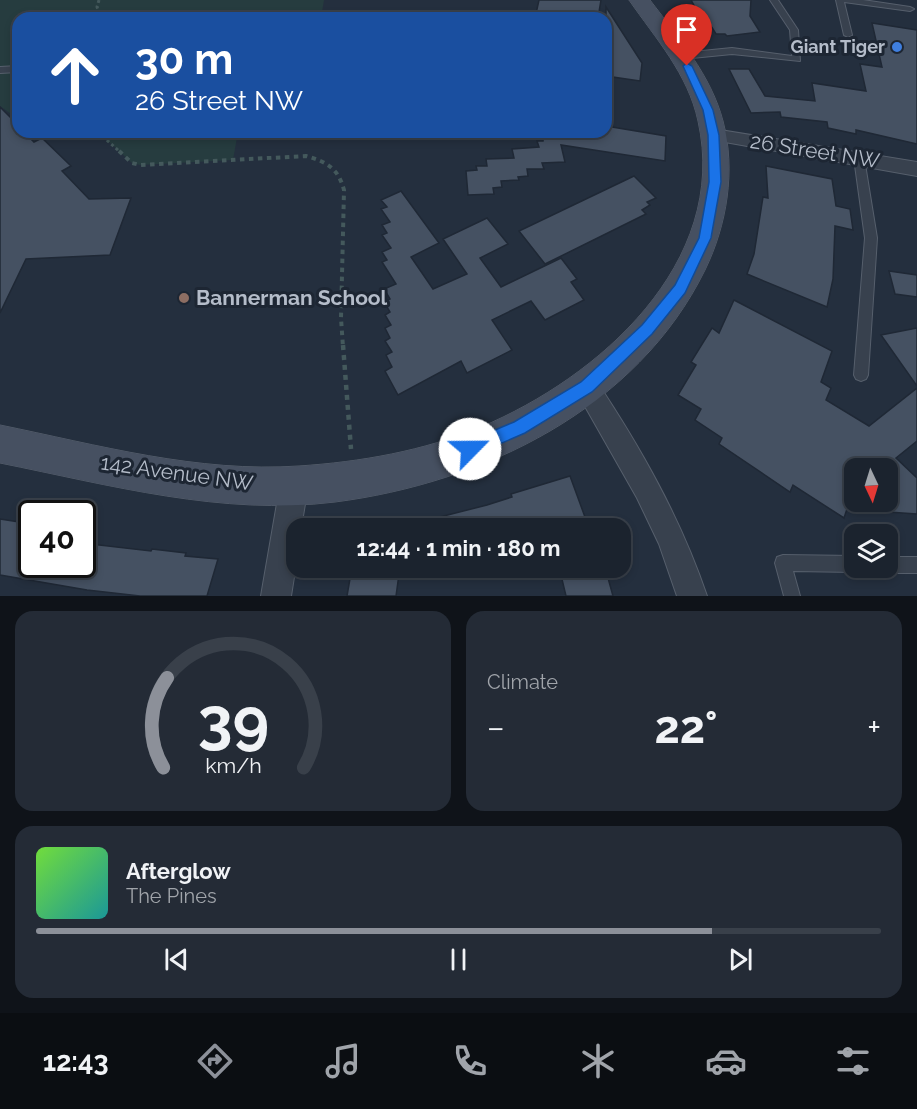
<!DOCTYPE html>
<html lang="en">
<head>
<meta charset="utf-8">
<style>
  body { margin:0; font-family:Raleway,sans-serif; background:#242b36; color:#f1f3f6; height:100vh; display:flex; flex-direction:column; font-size:22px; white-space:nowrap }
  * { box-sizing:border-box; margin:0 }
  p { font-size:20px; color:#a0a4aa }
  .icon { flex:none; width:33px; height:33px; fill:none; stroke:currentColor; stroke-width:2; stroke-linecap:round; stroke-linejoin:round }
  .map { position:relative; height:596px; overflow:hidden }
  .drawer { display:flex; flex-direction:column; gap:15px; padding:15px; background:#0f1319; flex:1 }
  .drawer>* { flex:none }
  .hud { position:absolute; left:12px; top:12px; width:600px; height:126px; border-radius:18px; box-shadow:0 3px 9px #0003,0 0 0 2px #39404a; background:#1a4fa0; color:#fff; overflow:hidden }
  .needle { width:39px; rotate:176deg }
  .fabs { position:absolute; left:844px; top:458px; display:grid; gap:12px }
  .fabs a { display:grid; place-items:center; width:54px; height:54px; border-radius:12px; background:#1b232e; box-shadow:0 3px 9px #0003,0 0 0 2px #39404a; font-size:30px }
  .speed { position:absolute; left:18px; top:500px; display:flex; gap:12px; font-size:30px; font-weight:700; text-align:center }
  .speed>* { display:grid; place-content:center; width:78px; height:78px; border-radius:50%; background:#1b232e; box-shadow:0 3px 9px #0003,0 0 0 2px #39404a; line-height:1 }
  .speed .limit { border:3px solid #111; border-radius:9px; background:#fff; color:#111 }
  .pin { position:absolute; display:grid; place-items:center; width:51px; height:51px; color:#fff; margin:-62px -26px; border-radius:50% 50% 50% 0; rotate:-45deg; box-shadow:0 0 6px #0007 }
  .pin .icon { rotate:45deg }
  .me { position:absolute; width:66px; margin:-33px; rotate:67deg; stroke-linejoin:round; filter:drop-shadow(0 0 4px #0008) }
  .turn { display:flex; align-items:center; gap:21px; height:126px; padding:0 24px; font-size:27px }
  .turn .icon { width:78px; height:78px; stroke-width:2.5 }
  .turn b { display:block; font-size:42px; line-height:51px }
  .big { font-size:45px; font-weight:700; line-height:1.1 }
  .drawer .card { flex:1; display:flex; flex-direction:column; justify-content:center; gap:9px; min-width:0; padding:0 21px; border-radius:18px; background:#242b36 }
  .drawer .dial { align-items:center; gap:0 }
  .dial svg { height:156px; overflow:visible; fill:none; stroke:#39404a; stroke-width:7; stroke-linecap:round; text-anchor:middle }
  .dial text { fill:#f1f3f6; stroke:none }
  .song { display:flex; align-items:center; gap:18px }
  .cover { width:72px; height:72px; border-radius:9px; background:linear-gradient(135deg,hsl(100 70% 55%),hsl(180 70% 35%)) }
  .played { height:6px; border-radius:3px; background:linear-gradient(90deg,#8c9099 80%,#39404a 80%) }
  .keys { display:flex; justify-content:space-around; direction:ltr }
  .heat { display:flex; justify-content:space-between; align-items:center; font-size:33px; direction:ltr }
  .drawer .tiles { flex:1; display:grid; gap:15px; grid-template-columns:1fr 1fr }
  .card:last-child { grid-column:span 2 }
  .trip { position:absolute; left:286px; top:518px; width:345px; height:60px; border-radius:18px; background:#1b232e; box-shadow:0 3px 9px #0003,0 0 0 2px #39404a; font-weight:700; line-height:60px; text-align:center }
  .menu { display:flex; height:96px; justify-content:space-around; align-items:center; background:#0b0e12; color:#a0a4aa }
  .menu .icon { width:42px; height:42px }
  .menu .selected { color:#8c9099 }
  .menu b { font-size:27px; color:#f1f3f6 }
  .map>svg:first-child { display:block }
  .green { fill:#263c3f }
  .building { fill:#455162; stroke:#1f2835; stroke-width:1.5; fill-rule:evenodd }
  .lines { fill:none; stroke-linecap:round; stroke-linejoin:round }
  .lane-casing { stroke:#565f6c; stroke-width:2 }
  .street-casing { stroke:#565f6c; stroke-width:2 }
  .secondary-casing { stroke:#565f6c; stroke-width:1 }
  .path-far2 { stroke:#44595c; stroke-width:3; stroke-dasharray:3 3; stroke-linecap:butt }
  .path-far1 { stroke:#44595c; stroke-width:4; stroke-dasharray:4.5 4.5; stroke-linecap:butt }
  .path { stroke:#44595c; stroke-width:4.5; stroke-dasharray:5 5; stroke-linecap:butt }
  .lane { fill:#38414e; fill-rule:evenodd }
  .street { fill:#38414e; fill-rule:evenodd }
  .secondary { fill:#465061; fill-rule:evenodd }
  .route { fill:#1a73e8; stroke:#114b97; stroke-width:1.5 }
  .shop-dot { fill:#3f7fe0; stroke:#1d2633; stroke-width:2 }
  .education-dot { fill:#8d6e63; stroke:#1d2633; stroke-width:2 }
  .labels { text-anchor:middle; stroke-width:6; stroke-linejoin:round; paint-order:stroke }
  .far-poi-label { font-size:18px; font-weight:bold; fill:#b4bcc9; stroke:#1d2633; text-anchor:end }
  .street-label { font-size:21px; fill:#b4bcc9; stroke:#1d2633 }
  .poi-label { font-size:21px; font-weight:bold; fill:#b4bcc9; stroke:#1d2633; text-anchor:start }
</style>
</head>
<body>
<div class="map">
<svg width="917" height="596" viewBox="0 0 917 596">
  <rect width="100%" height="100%" fill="#242f3e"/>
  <g class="green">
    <polygon points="0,0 324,0 321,18 18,18 18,119 0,106"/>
    <polygon points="98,132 238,132 233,160 140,165 132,163"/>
  </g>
  <g class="building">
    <polygon points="539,0 601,0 598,18 535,18"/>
    <polygon points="691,0 751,0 750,16 760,32 727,36 725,34 716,34 706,18 701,18"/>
    <polygon points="606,7 642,63 640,81 606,76"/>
    <polygon points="872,23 917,30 917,144 856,130 856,134 828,128 827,122 781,117 780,112 751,113 729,69 749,69 765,96 815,101 812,83 866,91 860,64 882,67"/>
    <polygon points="0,107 18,125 18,132 24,132 34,142 42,138 71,166 62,171 89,199 131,198 110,255 26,259 0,313"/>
    <polygon points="606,126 666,136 665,161 561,145 565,162 542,163 544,169 527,169 528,176 518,177 519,180 501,181 502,187 493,188 494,194 468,195 466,171 477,170 476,166 487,166 486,159 514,158 512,149 539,147 537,141 543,141 544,132 606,132"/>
    <polygon points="766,166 832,179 836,206 850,209 853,230 835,226 833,279 827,307 747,274 754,254 763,197 768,198"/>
    <polygon points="634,176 656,198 647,202 650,205 642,210 646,214 545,264 519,231"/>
    <polygon points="401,191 439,243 411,257 433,289 467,274 443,239 487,218 508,244 480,258 501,287 561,258 577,279 571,282 584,300 545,320 531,301 492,320 512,350 467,373 461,361 398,395 385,371 392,367 386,355 392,352 385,341 390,338 385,328 391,325 385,315 390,312 384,302 390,299 384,289 396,284 382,262 387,260 382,252 391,248 382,235 387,233 382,225 390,222 381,209 387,207 381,200"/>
    <polygon points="889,271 917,275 917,297 895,294"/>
    <path d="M734,300L832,351L821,382L831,388L826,400L869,426L917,388V441L896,458L917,478V514L859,510L849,503L844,518L793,485L790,492L719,444L722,438L695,420L701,409L678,395L696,365L691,362L712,328L719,333ZM855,468H888V501H855Z"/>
    <polygon points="917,328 917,386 881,335"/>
    <polygon points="570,476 589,528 425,528 424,521 487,505 512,497 511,494"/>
    <polygon points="0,519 32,524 32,564 82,564 82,543 151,551 152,549 186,553 185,556 218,559 207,596 140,596 87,590 0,575"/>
    <polygon points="352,567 400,567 396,596 347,596"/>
    <polygon points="559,567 605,567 613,596 566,596"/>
  </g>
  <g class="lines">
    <g class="lane-casing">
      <g id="lane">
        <polygon points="770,0 778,0 798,30 800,61 732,54 682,59 678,56 682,53 732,48 792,56 790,30"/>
        <polygon points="836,0 863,0 910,7 914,9 910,11 844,2 852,35 848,37 844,35"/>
        <polygon points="18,66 18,72 0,73 0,67"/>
        <polygon points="859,154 864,158 877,238 868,375 866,379 861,381 856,379 854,375 865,238 854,158"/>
        <polygon points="783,555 855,556 855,567 862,567 855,572 793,571 800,596 784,596 775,563 777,557"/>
        <polygon points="888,557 917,557 917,573 888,573 882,571 881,567 888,567"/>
      </g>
    </g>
    <g class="street-casing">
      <g id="street">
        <polygon points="714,129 917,162 917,176 708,139 705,135 708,131"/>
        <path d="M586,375L595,379C641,448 680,517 707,596H677L659,544L637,498L574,387L577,379Z"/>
        <polygon points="294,472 304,476 308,486 301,528 297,528 297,558 291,596 261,596 280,486 284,476"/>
      </g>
    </g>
    <g class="secondary-casing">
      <path id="secondary" d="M629,0H650C678,37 711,75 723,121C736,170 727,225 705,270C637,409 483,483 335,502C222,516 110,485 0,463V425C98,445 198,473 299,466C360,462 424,451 481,427C598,378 730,263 698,121C688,74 656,39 629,0Z"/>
    </g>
    <g class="path-far2">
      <polyline points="99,0 97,7 99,12 115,14 120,18"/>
      <polyline points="98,132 120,152"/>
    </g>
    <path class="path-far1" d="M119,151L132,163L140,165L306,156C327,162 338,168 344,190L341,318L343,347"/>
    <polyline class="path" points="343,345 351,449"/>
    <use href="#lane" class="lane"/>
    <use href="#street" class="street"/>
    <use href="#secondary" class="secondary"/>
  </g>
  <polygon class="route" points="687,63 692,66 713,110 719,135 721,182 711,238 685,293 652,334 592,392 525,433 470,457 464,455 461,449 464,443 514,422 581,382 642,325 675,285 699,238 709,182 708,135 703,110 683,66"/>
  <circle class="shop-dot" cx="897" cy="47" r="6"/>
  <circle class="education-dot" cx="184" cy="298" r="6"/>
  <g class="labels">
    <g class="far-poi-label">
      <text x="885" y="53">Giant Tiger</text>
    </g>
    <g class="street-label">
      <text transform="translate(815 151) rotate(9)" y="7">26 Street NW</text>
      <text transform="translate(177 473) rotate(8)" y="7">142 Avenue NW</text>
    </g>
    <g class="poi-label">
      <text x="196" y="305">Bannerman School</text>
    </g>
  </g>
</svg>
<div class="fabs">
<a><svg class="needle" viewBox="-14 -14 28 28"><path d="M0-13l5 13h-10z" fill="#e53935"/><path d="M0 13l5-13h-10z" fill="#a0a4aa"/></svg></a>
<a><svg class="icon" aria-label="layers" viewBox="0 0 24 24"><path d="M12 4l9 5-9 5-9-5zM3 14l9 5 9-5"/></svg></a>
</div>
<div class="speed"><div class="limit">40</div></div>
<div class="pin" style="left:687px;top:66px;background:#d93025"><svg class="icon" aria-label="arrive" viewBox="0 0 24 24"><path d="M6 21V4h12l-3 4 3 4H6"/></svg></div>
<svg class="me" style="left:470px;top:449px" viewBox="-20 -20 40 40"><circle r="19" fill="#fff"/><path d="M0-13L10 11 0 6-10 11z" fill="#1a73e8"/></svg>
<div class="trip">12:44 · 1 min · 180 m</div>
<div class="hud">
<div class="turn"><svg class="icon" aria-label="ahead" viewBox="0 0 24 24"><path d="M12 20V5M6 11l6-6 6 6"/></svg><div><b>30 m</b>26 Street NW</div></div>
</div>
</div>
<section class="drawer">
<div class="tiles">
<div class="card dial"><svg viewBox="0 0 100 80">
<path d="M14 69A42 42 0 1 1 86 69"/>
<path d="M14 69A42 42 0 0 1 16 23" stroke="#8c9099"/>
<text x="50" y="56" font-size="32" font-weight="700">39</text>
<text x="50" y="72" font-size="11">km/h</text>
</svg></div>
<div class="card"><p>Climate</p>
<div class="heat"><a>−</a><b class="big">22°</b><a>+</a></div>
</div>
<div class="card">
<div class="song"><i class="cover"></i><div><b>Afterglow</b><p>The Pines</p></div></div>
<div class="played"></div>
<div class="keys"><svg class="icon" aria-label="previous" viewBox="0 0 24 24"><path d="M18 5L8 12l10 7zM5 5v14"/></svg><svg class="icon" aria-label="pause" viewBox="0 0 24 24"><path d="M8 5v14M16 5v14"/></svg><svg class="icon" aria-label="next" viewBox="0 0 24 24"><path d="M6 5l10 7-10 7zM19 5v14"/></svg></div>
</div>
</div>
</section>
<nav class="menu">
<b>12:43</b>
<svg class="icon selected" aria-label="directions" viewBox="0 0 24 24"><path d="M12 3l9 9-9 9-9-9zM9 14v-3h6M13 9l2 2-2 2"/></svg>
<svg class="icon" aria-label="music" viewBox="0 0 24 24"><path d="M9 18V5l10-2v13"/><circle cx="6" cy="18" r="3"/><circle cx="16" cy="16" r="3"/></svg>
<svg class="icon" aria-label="phone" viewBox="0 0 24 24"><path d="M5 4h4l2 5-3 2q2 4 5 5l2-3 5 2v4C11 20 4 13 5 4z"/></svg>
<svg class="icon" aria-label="climate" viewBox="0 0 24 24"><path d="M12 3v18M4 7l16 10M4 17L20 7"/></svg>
<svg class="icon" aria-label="car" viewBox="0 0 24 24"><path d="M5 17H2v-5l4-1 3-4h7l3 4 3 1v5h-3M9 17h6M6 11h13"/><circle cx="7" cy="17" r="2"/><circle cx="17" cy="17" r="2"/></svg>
<svg class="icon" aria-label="filters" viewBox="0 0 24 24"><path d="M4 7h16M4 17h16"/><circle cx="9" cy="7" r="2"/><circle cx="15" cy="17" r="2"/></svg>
</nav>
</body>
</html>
